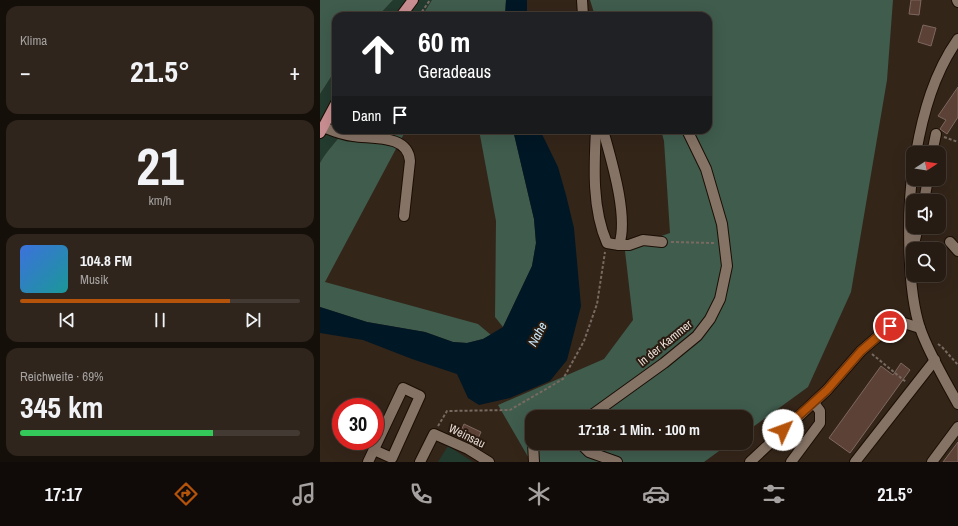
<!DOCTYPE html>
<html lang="de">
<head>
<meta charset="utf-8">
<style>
  body { margin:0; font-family:"Archivo Narrow",sans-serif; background:#2f251c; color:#f1f3f6; height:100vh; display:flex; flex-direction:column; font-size:15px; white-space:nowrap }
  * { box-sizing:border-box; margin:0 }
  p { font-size:13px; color:#a4a1a0 }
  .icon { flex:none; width:22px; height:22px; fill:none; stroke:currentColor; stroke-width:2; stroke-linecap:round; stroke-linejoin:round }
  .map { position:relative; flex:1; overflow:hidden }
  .drawer { display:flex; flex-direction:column; gap:6px; padding:6px; background:#150f0a; width:320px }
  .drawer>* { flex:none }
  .top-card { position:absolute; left:12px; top:12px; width:380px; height:122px; border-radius:12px; box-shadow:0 4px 16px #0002,0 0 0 1px #433a33; background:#202124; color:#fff; overflow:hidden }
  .needle { width:26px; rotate:78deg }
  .tools { position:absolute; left:586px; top:146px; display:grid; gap:8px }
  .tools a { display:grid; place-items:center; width:40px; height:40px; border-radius:8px; background:#271c13; box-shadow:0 4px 16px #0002,0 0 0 1px #433a33; font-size:20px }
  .speed { position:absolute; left:12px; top:398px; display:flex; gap:8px; font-size:20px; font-weight:700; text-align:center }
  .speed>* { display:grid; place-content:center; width:52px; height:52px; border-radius:50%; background:#271c13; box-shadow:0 4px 16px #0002,0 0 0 1px #433a33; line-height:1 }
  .speed .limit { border:6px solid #d22; background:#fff; color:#111 }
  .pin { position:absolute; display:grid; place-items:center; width:34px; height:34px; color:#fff; margin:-17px; border:2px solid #fff; border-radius:50%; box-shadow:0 1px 4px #0007 }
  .me { position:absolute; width:44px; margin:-22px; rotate:47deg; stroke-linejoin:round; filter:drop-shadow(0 0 3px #0008) }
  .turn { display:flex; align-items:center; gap:14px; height:84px; padding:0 20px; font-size:18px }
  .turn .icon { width:52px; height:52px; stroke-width:2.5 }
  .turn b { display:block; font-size:28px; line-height:34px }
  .then { display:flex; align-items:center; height:38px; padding:0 20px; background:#0003; gap:8px; font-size:15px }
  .big { font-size:30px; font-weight:700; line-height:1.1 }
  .drawer .tile { flex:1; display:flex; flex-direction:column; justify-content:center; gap:6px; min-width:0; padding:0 14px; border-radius:12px; background:#2f251c }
  .drawer .dial { align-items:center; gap:0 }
  .dial b { font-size:52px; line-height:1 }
  .song { display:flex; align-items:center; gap:12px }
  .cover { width:48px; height:48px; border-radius:6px; background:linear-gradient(135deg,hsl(220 70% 55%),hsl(180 70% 35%)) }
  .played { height:4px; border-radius:2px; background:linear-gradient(90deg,#b45309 75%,#433a33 75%) }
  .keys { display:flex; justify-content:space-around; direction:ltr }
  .heat { display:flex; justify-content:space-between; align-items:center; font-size:22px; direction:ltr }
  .charge { height:6px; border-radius:3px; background:linear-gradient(90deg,#34c759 69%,#433a33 0) }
  .trip { position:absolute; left:205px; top:410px; width:228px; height:40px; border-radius:12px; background:#271c13; box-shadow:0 4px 16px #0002,0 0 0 1px #433a33; font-weight:700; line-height:40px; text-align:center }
  .menu { display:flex; height:64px; justify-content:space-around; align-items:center; background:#100b08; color:#a4a1a0 }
  .menu .icon { width:28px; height:28px }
  .menu .active { color:#b45309 }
  .menu b { font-size:18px; color:#f1f3f6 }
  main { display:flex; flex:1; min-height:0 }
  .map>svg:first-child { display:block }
  .green { fill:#233a2f }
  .forest { fill:#3f5c4d }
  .water { fill:#001725 }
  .building { fill:#5c4137; stroke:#7d675f }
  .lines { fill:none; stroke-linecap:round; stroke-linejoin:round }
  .minor-casing { stroke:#1b0e04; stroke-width:12 }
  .major-casing { stroke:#1b0e04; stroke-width:12 }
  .path { stroke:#786a60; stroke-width:2; stroke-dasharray:3 2; stroke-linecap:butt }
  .minor { stroke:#857365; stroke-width:10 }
  .major { stroke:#c98e91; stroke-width:10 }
  .route-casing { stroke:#753606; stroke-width:10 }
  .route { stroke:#b45309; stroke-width:7 }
  .labels { text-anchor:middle; stroke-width:4; stroke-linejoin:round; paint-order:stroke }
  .street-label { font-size:12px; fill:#e7dcd5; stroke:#2a1b10 }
  .water-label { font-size:13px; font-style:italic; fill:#c7e6fa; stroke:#2a1b10 }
</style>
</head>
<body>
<main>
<section class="drawer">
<div class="tile"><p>Klima</p>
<div class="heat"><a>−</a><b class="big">21.5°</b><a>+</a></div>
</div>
<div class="tile dial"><b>21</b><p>km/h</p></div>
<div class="tile">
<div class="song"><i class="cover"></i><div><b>104.8 FM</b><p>Musik</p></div></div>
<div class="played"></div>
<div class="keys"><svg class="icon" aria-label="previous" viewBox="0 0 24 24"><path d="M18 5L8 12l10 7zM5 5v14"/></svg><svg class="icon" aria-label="pause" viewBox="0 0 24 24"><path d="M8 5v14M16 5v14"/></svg><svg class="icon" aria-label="next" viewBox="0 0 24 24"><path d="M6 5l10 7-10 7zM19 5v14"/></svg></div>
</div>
<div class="tile"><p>Reichweite · 69%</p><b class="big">345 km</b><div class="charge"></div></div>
</section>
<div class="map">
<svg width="638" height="462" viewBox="0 0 638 462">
  <rect width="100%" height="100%" fill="#342519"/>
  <g class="green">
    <polygon points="73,0 112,0 102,16 58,16"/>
    <path d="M16,69V130H24C17,142 6,151 0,163V94Z"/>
    <polygon points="128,446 153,462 118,462"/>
  </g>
  <g class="forest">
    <polygon points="0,0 73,0 58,16 16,16 16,69 0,94"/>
    <polygon points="112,0 186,0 185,16 102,16"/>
    <polygon points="270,0 573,0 567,80 531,292 488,387 426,432 426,417 212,417 212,443 410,443 384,462 211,462 178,405 284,359 313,320 305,251 318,244 350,233 344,141 341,130 388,130 388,16 275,16"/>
    <path d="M24,130H86L5,282L158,324L171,335L163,339L147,343L133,342L105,332L47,322L0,307V163C6,151 17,142 24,130Z"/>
    <polygon points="159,130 193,130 214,219 216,243 212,266 183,327 175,317 176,221"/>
  </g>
  <g class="water">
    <polygon points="186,0 207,0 207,16 185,16"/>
    <polygon points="193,130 220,130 238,167 246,195 254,228 261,306 247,360 230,381 190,398 159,405 148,398 137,374 92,359 43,340 0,333 0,307 47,322 105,332 133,342 147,343 163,339 183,327 212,266 216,243 214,219"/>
  </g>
  <g class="building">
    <polygon points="591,0 601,0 599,15 589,14"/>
    <polygon points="603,25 616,28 611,46 598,42"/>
    <polygon points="638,87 638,117 627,134 620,129 626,120 618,116"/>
    <polygon points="581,363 590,370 530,453 509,438 561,366 573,375"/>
    <polygon points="144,424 161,432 155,445 138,438"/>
    <polygon points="638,442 638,462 623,462"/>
  </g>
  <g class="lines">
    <g class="minor-casing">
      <g id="minor">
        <polyline points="262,0 263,16"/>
        <polyline points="637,0 638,2"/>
        <path d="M3,127C13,131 22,135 33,136C52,139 88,134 90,161L84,216"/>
        <path d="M276,130C274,167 272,209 287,243L299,245H309L323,240L342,242"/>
        <path d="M283,130C291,159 309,217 299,245"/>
        <path d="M596,153C603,113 614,73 638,39"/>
        <polyline points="612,153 616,134"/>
        <path d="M593,170C587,211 587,289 600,328C609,354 625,380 638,404"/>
        <polyline points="604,201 608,179"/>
        <polyline points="630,242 638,251"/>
        <polyline points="594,244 598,227"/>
        <polyline points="269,417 344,363 377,336 390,319 400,299 407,266 402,224 386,169 367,130"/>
        <polyline points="213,443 214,462"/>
        <polyline points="260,443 269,452 297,462"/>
        <polyline points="48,462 83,388 100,396 72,458 54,450"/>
        <polyline points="100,462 114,434 148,449 169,462"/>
        <polyline points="430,462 507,390 541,351 570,326 584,323 600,328"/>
        <polyline points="471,462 500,423 500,411 494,403"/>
        <polyline points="535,462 615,360"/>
        <polyline points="612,462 638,427"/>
      </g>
    </g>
    <g class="major-casing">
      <g id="major">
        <polyline points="81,16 93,0"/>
        <polyline points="0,133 16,103"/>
      </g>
    </g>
    <g class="path">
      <polyline points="99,16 110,0"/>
      <polyline points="624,137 638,142"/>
      <polyline points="351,242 394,243"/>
      <polyline points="618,344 622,347 638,365"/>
      <polyline points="552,354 586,382"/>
      <polyline points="118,426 127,411 190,410 243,379 264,341 277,304 285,252"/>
    </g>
    <use href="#minor" class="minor"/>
    <use href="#major" class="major"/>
  </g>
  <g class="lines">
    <g class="route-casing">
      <polyline id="route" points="463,430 507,390 541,351 570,326"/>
    </g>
    <use href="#route" class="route"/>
  </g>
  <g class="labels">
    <g class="street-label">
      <text transform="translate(345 343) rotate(-39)" y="4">In der Kammer</text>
      <text transform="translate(147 436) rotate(26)" y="4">Weinsau</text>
    </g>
    <g class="water-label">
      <text transform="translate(217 334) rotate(-62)" y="5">Nahe</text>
    </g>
  </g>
</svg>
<div class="tools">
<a><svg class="needle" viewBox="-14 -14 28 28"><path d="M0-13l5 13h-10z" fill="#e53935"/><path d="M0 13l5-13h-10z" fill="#a4a1a0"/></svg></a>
<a><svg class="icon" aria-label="sound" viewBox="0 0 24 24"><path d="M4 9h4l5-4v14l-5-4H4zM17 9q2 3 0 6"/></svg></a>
<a><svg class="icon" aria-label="search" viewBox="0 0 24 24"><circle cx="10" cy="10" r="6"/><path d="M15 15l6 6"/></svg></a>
</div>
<div class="speed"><div class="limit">30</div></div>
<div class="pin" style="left:570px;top:326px;background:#d93025"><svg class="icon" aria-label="arrive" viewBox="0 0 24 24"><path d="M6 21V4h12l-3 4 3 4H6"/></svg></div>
<svg class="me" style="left:463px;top:430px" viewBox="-20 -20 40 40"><circle r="19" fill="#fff"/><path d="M0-13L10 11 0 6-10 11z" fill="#b45309"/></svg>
<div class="trip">17:18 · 1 Min. · 100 m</div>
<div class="top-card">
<div class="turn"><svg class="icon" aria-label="ahead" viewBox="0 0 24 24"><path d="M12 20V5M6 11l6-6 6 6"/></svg><div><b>60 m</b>Geradeaus</div></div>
<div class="then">Dann<svg class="icon" aria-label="arrive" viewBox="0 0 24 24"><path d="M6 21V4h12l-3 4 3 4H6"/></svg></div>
</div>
</div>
</main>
<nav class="menu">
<b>17:17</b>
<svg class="icon active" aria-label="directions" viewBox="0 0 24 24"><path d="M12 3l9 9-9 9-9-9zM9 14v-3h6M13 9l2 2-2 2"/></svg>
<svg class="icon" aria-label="music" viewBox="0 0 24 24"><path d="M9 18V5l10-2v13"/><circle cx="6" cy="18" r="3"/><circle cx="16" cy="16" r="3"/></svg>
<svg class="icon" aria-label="phone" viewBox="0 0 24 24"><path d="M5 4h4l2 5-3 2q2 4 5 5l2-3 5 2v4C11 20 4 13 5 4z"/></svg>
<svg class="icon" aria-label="climate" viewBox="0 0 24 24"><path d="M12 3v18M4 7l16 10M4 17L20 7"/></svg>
<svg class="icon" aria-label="car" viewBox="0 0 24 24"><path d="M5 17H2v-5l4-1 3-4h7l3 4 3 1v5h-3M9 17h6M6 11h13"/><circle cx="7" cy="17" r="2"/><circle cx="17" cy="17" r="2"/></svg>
<svg class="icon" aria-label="filters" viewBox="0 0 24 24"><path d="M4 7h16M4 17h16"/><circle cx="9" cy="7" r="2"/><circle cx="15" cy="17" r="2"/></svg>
<b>21.5°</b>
</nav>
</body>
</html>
